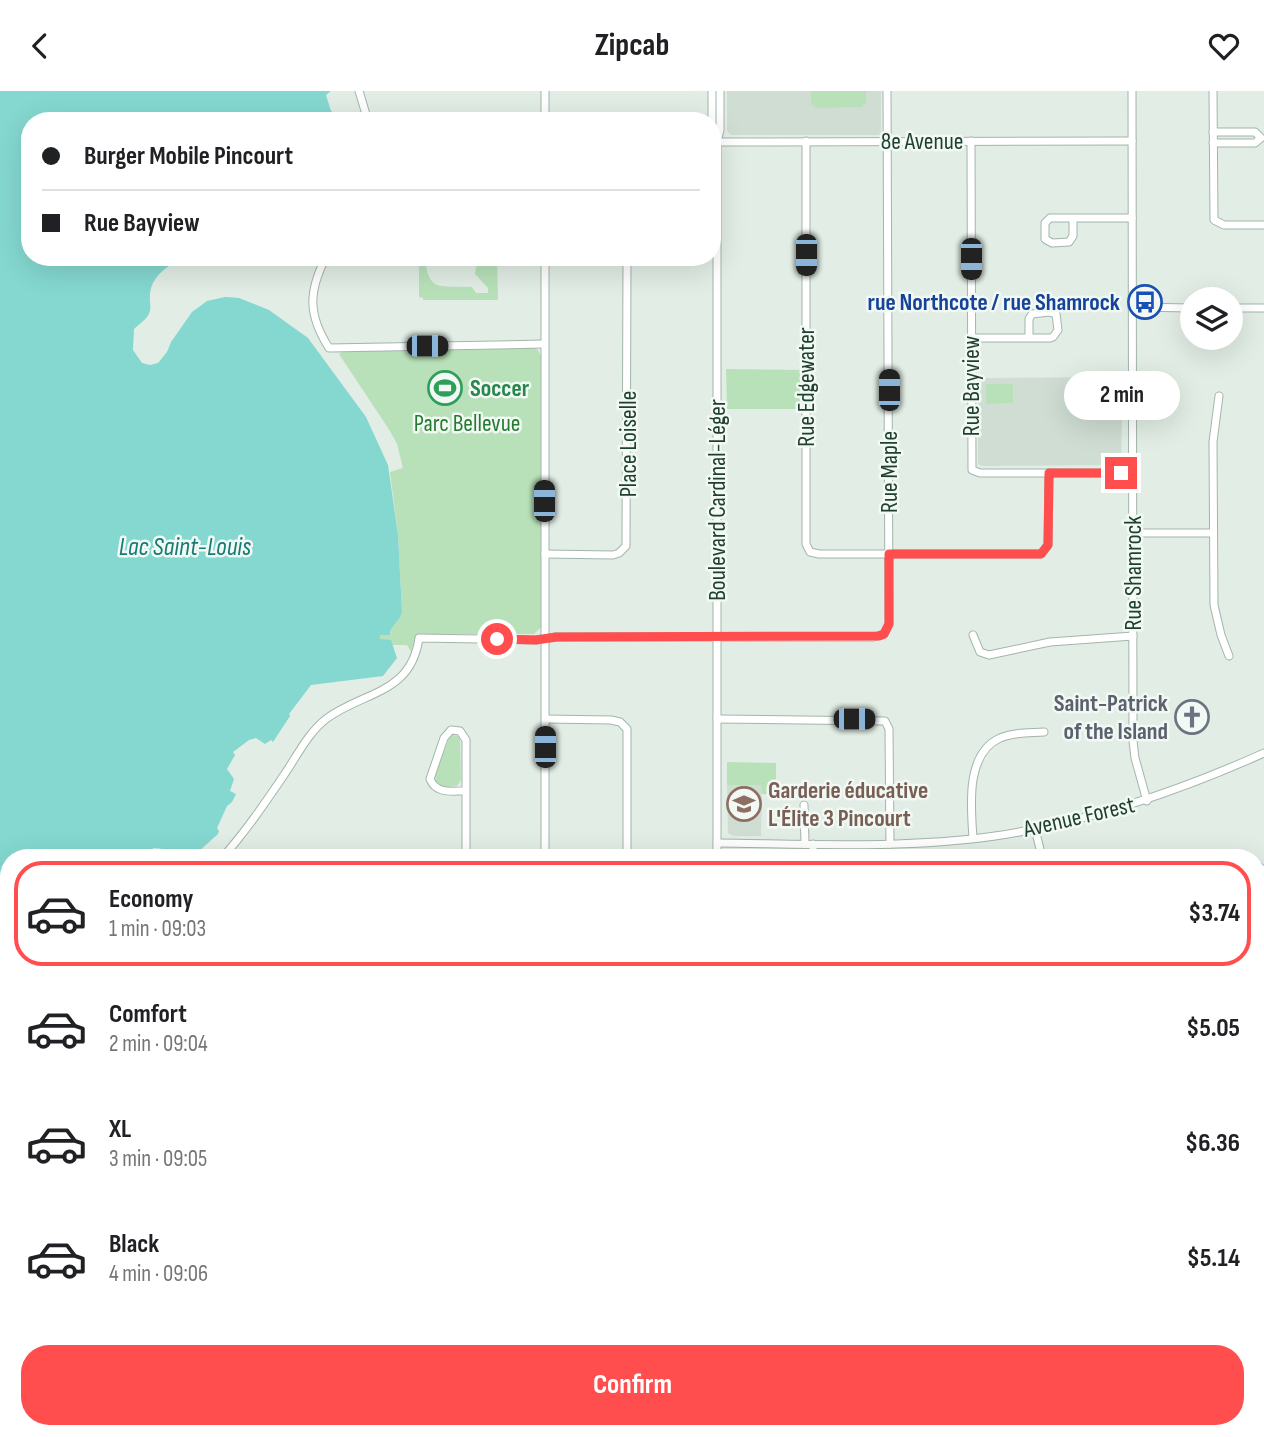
<!DOCTYPE html>
<meta charset="utf-8">
<style>
body{margin:0;font-family:"Sofia Sans Condensed",sans-serif;background:#f2f2f2;color:#202124;height:100vh;display:flex;flex-direction:column;font-size:26px;white-space:nowrap}
*{box-sizing:border-box;margin:0}
p{font-size:23px;color:#757577}
.icon{flex:none;width:38px;height:38px;fill:none;stroke:currentColor;stroke-width:2;stroke-linecap:round;stroke-linejoin:round}
.map{position:relative;flex:1;overflow:hidden}
.panel{position:absolute;left:0px;top:758px;width:1265px;height:590px;display:flex;flex-direction:column;background:#fff;border-radius:28px 28px 0 0;box-shadow:0 7px 28px #0002}
.panel>*{flex:none}
.banner{position:absolute;left:21px;top:21px;width:700px;height:154px;border-radius:28px;box-shadow:0 7px 28px #0002;display:grid;align-content:center;height:154px;padding:0 21px;background:#fff}
.fabs{position:absolute;left:1180px;top:196px;display:grid;gap:14px}
.fabs a{display:grid;place-items:center;width:63px;height:63px;border-radius:50%;background:#fff;box-shadow:0 7px 28px #0002;font-size:35px}
.end{position:absolute;width:32px;height:32px;margin:-16px;border:9px solid #ff4e4d;background:#fff;box-shadow:0 0 0 4px #fff}
.from{border-radius:50%}
.bubble{position:absolute;height:49px;border-radius:24px;background:#fff;box-shadow:0 7px 28px #0002;font-size:23px;font-weight:700;line-height:49px;text-align:center}
.car{position:absolute;width:21px;height:42px;margin:-21px -10px;border-radius:9px;box-shadow:0 0 5px 2px #0007;background:linear-gradient(#222 24%,#8ab4d8 0 40%,#222 0 76%,#8ab4d8 0 86%,#222 0)}
.banner b{display:flex;align-items:center;gap:24px;height:66px;font-size:26px}
.banner b+b{border-top:2px solid #e0e0e0}
.banner i{width:18px;height:18px;background:#202124}
ul{padding:12px 0 0;list-style:none}
li{display:flex;align-items:center;gap:21px;height:105px;margin:0 14px 10px;padding:0 7px;border:4px solid transparent;border-radius:28px}
li div{flex:1}
li b{display:block;font-size:26px}
li em{font-style:normal;font-weight:700}
li.active{border-color:#ff4e4d}
li>.icon{width:63px;height:63px;stroke-width:1.5}
.button{display:flex;gap:14px;margin-top:auto;padding:14px 21px}
.button a{flex:1;height:80px;border-radius:28px;background:#ff4e4d;color:#fff;font-size:28px;font-weight:700;line-height:80px;text-align:center}
header{display:flex;justify-content:space-between;align-items:center;height:91px;padding:0 21px;background:#fff;font-size:32px;font-weight:700}
.map>svg:first-child{display:block}
.built{fill:#cfddd3}
.green{fill:#b8e1b9}
.water{fill:#84d8d0}
.lines{fill:none;stroke-linecap:round;stroke-linejoin:round}
.stream{stroke:#84d8d0;stroke-width:2}
.minor-casing{stroke:#a3b6ab;stroke-width:9}
.minor{stroke:#fff;stroke-width:7}
.route{stroke:#ff4e4d;stroke-width:9}
.labels{text-anchor:middle;dominant-baseline:central;stroke-width:5;stroke-linejoin:round;paint-order:stroke}
.street-label{font-size:24px;fill:#20402f;stroke:#f2f9f4}
.transit-label{font-size:24px;font-weight:bold;fill:#164399;stroke:#f2f9f4;text-anchor:end}
.leisure-label{font-size:24px;font-weight:bold;fill:#27864d;stroke:#f2f9f4;text-anchor:start}
.park-label{font-size:24px;fill:#267b32;stroke:#f2f9f4}
.worship-label{font-size:24px;font-weight:bold;fill:#5b616d;stroke:#f2f9f4;text-anchor:end}
.education-label{font-size:24px;font-weight:bold;fill:#785e54;stroke:#f2f9f4;text-anchor:start}
.water-label{font-size:26px;font-style:italic;fill:#147c74;stroke:#f2f9f4}
</style>
<header><svg class="icon" aria-label="back" viewBox="0 0 24 24"><path d="M15 5l-7 7 7 7"/></svg>Zipcab<svg class="icon" aria-label="heart" viewBox="0 0 24 24"><path d="M12 20l-8-8c-3-5 5-10 8-4 3-6 11-1 8 4z"/></svg></header>
<div class="map">
<svg width="1264" height="1346" viewBox="0 0 1264 1346">
<rect width="100%" height="100%" fill="#e1ede5"/>
<g class="built">
<polygon points="727,0 881,0 881,42 878,44 731,44 727,40"/>
<polygon points="1123,286 1121,374 982,375 978,373 978,287"/>
<polygon points="727,694 762,694 761,745 734,745 728,742"/>
</g>
<g class="green">
<polygon points="811,0 866,0 866,13 863,13 862,16 815,17 815,14 811,14"/>
<path d="M 419,166 L 425,166 C 428,203 441,194 472,196 L 476,202 L 488,202 L 488,197 L 475,183 L 476,176 L 492,170 L 492,166 L 497,166 L 498,209 L 423,209 L 423,207 L 419,206 Z"/>
<path d="M 534,257 L 538,259 L 541,265 L 541,536 L 534,543 L 416,543 L 411,561 L 407,554 L 391,554 L 380,548 L 380,544 L 391,542 C 390,533 400,530 402,521 L 398,444 L 390,381 L 403,377 L 397,353 L 390,340 L 339,263 L 345,259 Z"/>
<polygon points="726,278 801,279 801,318 727,318"/>
<polygon points="986,293 1013,293 1013,312 986,313"/>
<polygon points="452,644 458,645 460,649 461,689 457,695 443,696 436,691 435,684 449,648"/>
<polygon points="727,671 776,672 776,703 762,703 761,694 727,694"/>
<polygon points="1260,1201 1264,1203 1264,1327 1256,1322 1256,1221"/>
<polygon points="64,1339 194,1339 195,1343 214,1339 250,1339 250,1346 49,1346 48,1342"/>
<polygon points="918,1339 1229,1339 1224,1346 889,1346"/>
</g>
<path class="water" d="M 0,0 L 331,0 L 326,4 L 331,20 L 350,30 L 30,30 L 30,166 L 183,166 C 168,175 151,185 150,204 C 149,212 153,218 147,226 C 144,230 138,234 134,238 L 133,259 L 142,272 L 150,274 L 158,272 L 167,261 L 171,251 L 192,221 L 207,210 L 225,206 L 239,207 L 269,219 L 308,247 L 366,326 L 388,374 L 398,444 L 402,521 C 400,531 390,534 390,544 L 380,544 L 380,548 L 391,549 L 397,567 L 383,585 L 311,594 L 289,623 L 290,625 L 273,651 L 271,649 L 265,653 L 256,647 L 249,649 L 233,661 L 235,664 L 227,678 L 234,688 L 230,700 L 236,703 L 232,711 L 227,715 L 217,737 L 219,740 L 218,743 L 198,761 L 153,757 L 152,763 L 148,763 L 147,759 L 136,762 L 134,766 L 9,766 L 9,821 L 0,830 Z"/>
<g class="lines">
<g class="stream">
<polyline points="1256,1294 1264,1295"/>
<polyline points="1111,1339 1117,1341 1133,1339"/>
<polyline points="966,1346 996,1339"/>
</g>
<g class="minor-casing">
<g id="minor">
<polyline points="359,0 368,30"/>
<polyline points="545,0 545,30"/>
<polyline points="1132,0 1133,650 1135,667 1147,710"/>
<polyline points="1213,0 1214,129 1224,134 1264,134"/>
<polyline points="712,37 712,0"/>
<polyline points="1213,41 1255,41 1261,47 1255,52 1213,52"/>
<polyline points="806,50 806,453 810,461 819,463 1041,463 1048,454 1049,382"/>
<polyline points="971,50 972,379 980,382 1133,382"/>
<polyline points="713,51 1132,50"/>
<polyline points="1073,127 1073,145 1069,151 1052,152 1045,148 1045,132 1050,127 1132,127"/>
<path d="M 326,166 C 308,201 308,224 329,257 L 544,253"/>
<polyline points="545,166 545,766"/>
<polyline points="1132,216 1192,217"/>
<polyline points="1230,217 1264,217"/>
<polyline points="971,247 1050,247 1053,246 1058,239 1056,223 1049,221 1032,223 1029,228 1029,246"/>
<polyline points="1219,305 1213,351 1214,514 1221,544 1229,565"/>
<polyline points="1133,442 1213,442"/>
<polyline points="545,463 613,464 619,462 626,455 627,166"/>
<polyline points="973,544 980,561 989,564 1050,551 1133,545"/>
<polyline points="546,628 611,629 620,631 627,638 627,766"/>
<polyline points="717,628 885,630 889,638 890,753"/>
<path d="M 465,700 C 451,700 436,703 430,688 L 444,647 L 451,639 L 460,640 L 466,649 L 466,766"/>
<polyline points="804,714 805,753"/>
<polyline points="1035,738 1042,766"/>
<path d="M 973,747 C 971,716 965,663 1000,647 C 1014,641 1030,642 1044,641"/>
<path d="M 717,752 C 809,753 903,758 995,745 C 1089,731 1177,701 1264,662"/>
<path d="M 223,766 C 246,740 265,712 284,684 C 297,665 308,642 326,628 C 363,600 411,604 419,547 L 536,549 L 556,546 L 873,546 L 884,543 L 889,533 L 887,0"/>
<polyline points="717,766 717,51 720,39 720,0"/>
<polyline points="813,766 813,753"/>
<polyline points="1256,774 1264,779"/>
<polyline points="1256,849 1264,842"/>
<polyline points="1256,1044 1264,1045"/>
<polyline points="0,1094 9,1086"/>
<polyline points="4,1204 9,1204"/>
<polyline points="0,1243 9,1241"/>
<polyline points="2,1307 1,1318 6,1346"/>
<polyline points="397,1339 399,1346"/>
<polyline points="482,1339 483,1346"/>
<polyline points="254,1346 255,1339"/>
<polyline points="624,1346 625,1339"/>
<polyline points="718,1346 718,1339"/>
</g>
</g>
<use href="#minor" class="minor"/>
</g>
<g class="lines">
<polyline class="route" points="497,548 536,549 556,546 879,545 884,543 889,533 889,463 1041,463 1048,454 1049,382 1121,382"/>
</g>
<defs>
<g id="bus-ring" transform="scale(1.75)"><circle r="9.5" fill="#f2f9f4" stroke="#1a4fb4" stroke-width="1.5"/><path d="M-5-6H5V4H4V6H2V4H-2V6H-4V4H-5ZM-3.5-4V0h7V-4ZM-3.5 1.2v1.5H-2V1.2ZM2 1.2v1.5H3.5V1.2Z" fill="#1a4fb4"/></g>
<g id="stadium-ring" transform="scale(1.75)"><circle r="9.5" fill="#f2f9f4" stroke="#2e9e5b" stroke-width="1.5"/><path d="M0-5a6.5 5 0 1 0 0 10a6.5 5 0 1 0 0-10ZM-3.5-1.8h7v3.6h-7Z" fill="#2e9e5b"/></g>
<g id="church-ring" transform="scale(1.75)"><circle r="9.5" fill="#f2f9f4" stroke="#6b7280" stroke-width="1.5"/><path d="M-1.2-6h2.4v3.5h3.3v2.4h-3.3V6h-2.4V-.1h-3.3v-2.4h3.3Z" fill="#6b7280"/></g>
<g id="school-ring" transform="scale(1.75)"><circle r="9.5" fill="#f2f9f4" stroke="#8d6e63" stroke-width="1.5"/><path d="M0-5L7-2L0 1L-7-2ZM-4 1L0 2.5L4 1V4Q0 6-4 4Z" fill="#8d6e63"/></g>
</defs>
<g fill-rule="evenodd">
<use href="#bus-ring" x="1145" y="211"/>
<use href="#stadium-ring" x="445" y="297"/>
<use href="#church-ring" x="1192" y="626"/>
<use href="#school-ring" x="744" y="713"/>
</g>
<g class="labels">
<g class="street-label">
<text x="922" y="50">8e Avenue</text>
<text transform="translate(971 295) rotate(-90)">Rue Bayview</text>
<text transform="translate(806 296) rotate(-90)">Rue Edgewater</text>
<text transform="translate(628 353) rotate(-90)">Place Loiselle</text>
<text transform="translate(889 381) rotate(-90)">Rue Maple</text>
<text transform="translate(717 409) rotate(-90)">Boulevard Cardinal-Léger</text>
<text transform="translate(1133 482) rotate(-90)">Rue Shamrock</text>
<text transform="translate(1079 726) rotate(-13)">Avenue Forest</text>
</g>
<g class="transit-label">
<text x="1120" y="211">rue Northcote / rue Shamrock</text>
</g>
<g class="leisure-label">
<text x="470" y="297">Soccer</text>
</g>
<g class="park-label">
<text x="467" y="332">Parc Bellevue</text>
</g>
<g class="worship-label">
<text x="1168" y="612">Saint-Patrick<tspan x="1168" dy="28">of the Island</tspan></text>
</g>
<g class="education-label">
<text x="768" y="699">Garderie éducative<tspan x="768" dy="28">L'Élite 3 Pincourt</tspan></text>
</g>
<g class="water-label">
<text x="185" y="456">Lac Saint-Louis</text>
</g>
</g>
</svg>
<div class="fabs">
<a><svg class="icon" aria-label="layers" viewBox="0 0 24 24"><path d="M12 4l9 5-9 5-9-5zM3 14l9 5 9-5"/></svg></a>
</div>
<i class="end from" style="left:497px;top:548px"></i>
<i class="end" style="left:1121px;top:382px"></i>
<div class="bubble" style="left:1064px;top:280px;width:116px">2 min</div>
<i class="car" style="left:806px;top:164px;rotate:180deg"></i>
<i class="car" style="left:971px;top:168px;rotate:180deg"></i>
<i class="car" style="left:427px;top:255px;rotate:90deg"></i>
<i class="car" style="left:889px;top:299px;rotate:0deg"></i>
<i class="car" style="left:544px;top:410px;rotate:0deg"></i>
<i class="car" style="left:854px;top:628px;rotate:90deg"></i>
<i class="car" style="left:545px;top:656px;rotate:0deg"></i>
<div class="banner">
<b><i class="from"></i>Burger Mobile Pincourt</b>
<b><i></i>Rue Bayview</b>
</div>
<section class="panel">
<ul>
<li class="active"><svg class="icon" aria-label="car" viewBox="0 0 24 24"><path d="M5 17H2v-5l4-1 3-4h7l3 4 3 1v5h-3M9 17h6M6 11h13"/><circle cx="7" cy="17" r="2"/><circle cx="17" cy="17" r="2"/></svg><div><b>Economy</b><p>1 min · 09:03</p></div><em>$3.74</em></li>
<li><svg class="icon" aria-label="car" viewBox="0 0 24 24"><path d="M5 17H2v-5l4-1 3-4h7l3 4 3 1v5h-3M9 17h6M6 11h13"/><circle cx="7" cy="17" r="2"/><circle cx="17" cy="17" r="2"/></svg><div><b>Comfort</b><p>2 min · 09:04</p></div><em>$5.05</em></li>
<li><svg class="icon" aria-label="car" viewBox="0 0 24 24"><path d="M5 17H2v-5l4-1 3-4h7l3 4 3 1v5h-3M9 17h6M6 11h13"/><circle cx="7" cy="17" r="2"/><circle cx="17" cy="17" r="2"/></svg><div><b>XL</b><p>3 min · 09:05</p></div><em>$6.36</em></li>
<li><svg class="icon" aria-label="car" viewBox="0 0 24 24"><path d="M5 17H2v-5l4-1 3-4h7l3 4 3 1v5h-3M9 17h6M6 11h13"/><circle cx="7" cy="17" r="2"/><circle cx="17" cy="17" r="2"/></svg><div><b>Black</b><p>4 min · 09:06</p></div><em>$5.14</em></li>
</ul>
<div class="button"><a>Confirm</a></div>
</section>
</div>
